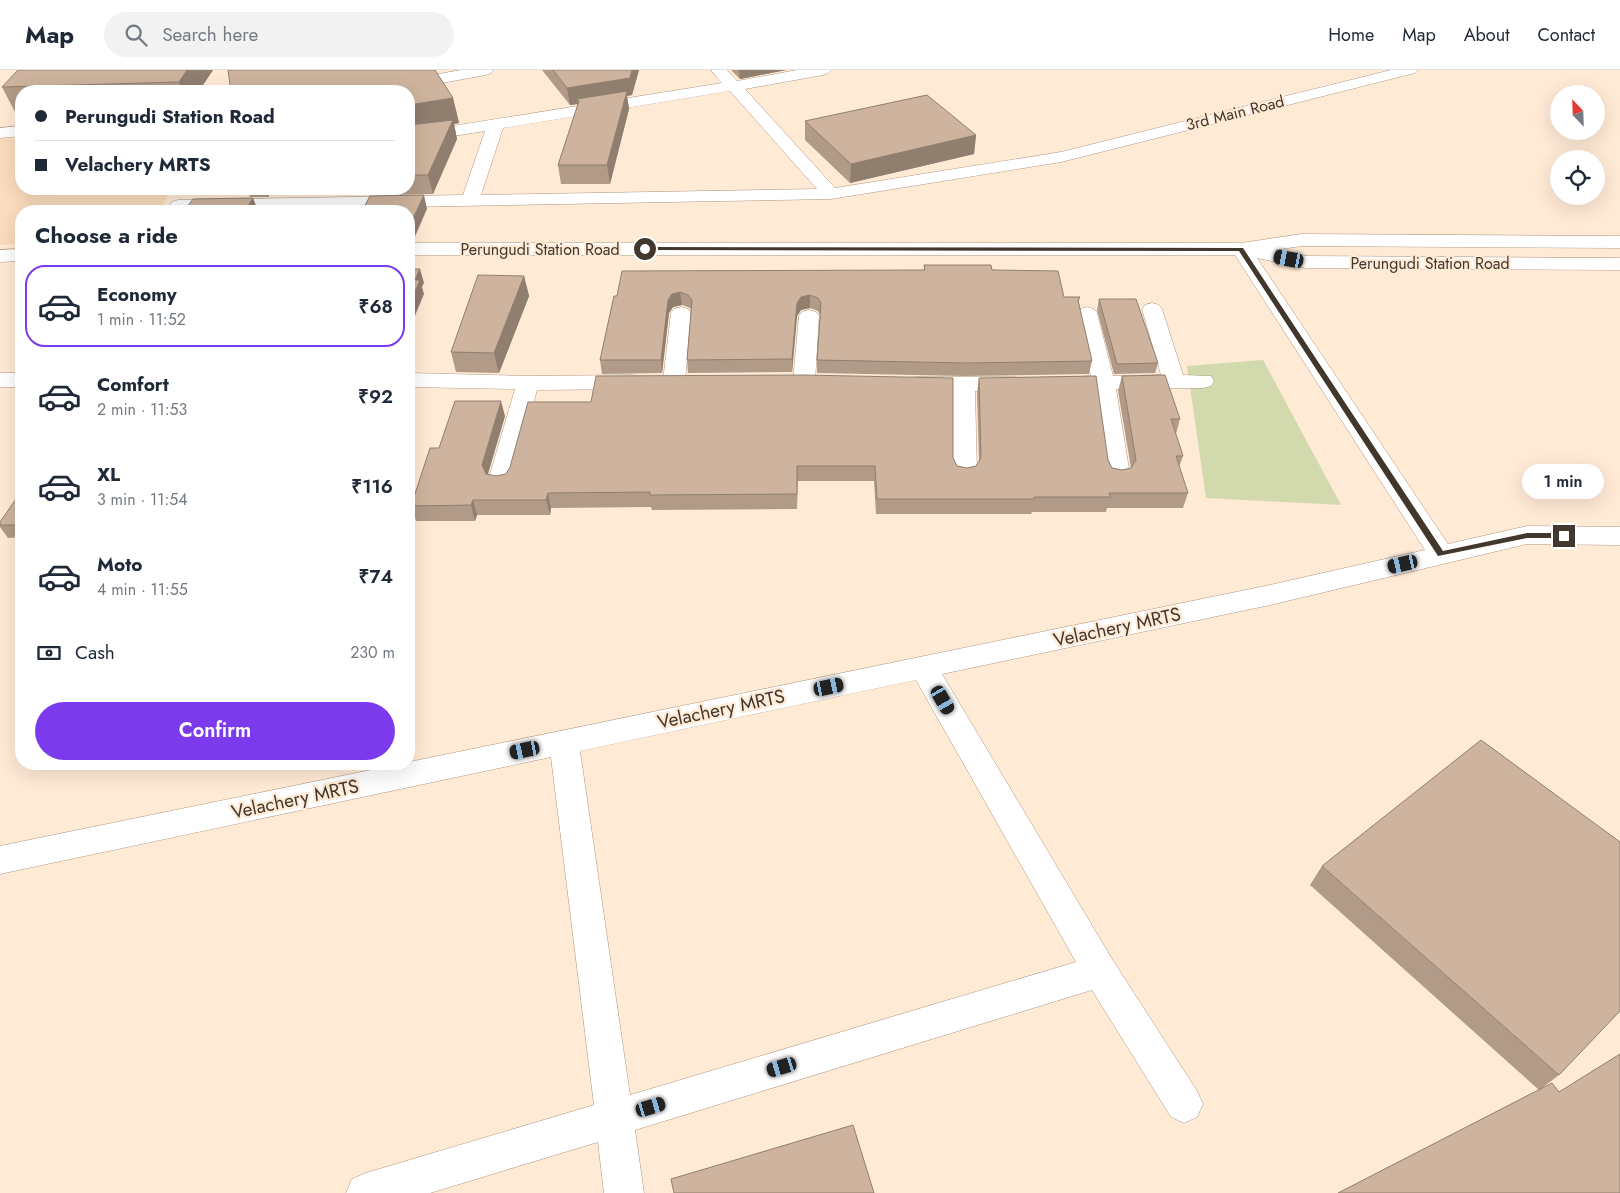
<!DOCTYPE html>
<meta charset="utf-8">
<style>
body{margin:0;font-family:Jost,sans-serif;background:#f2f2f3;color:#1f2937;height:100vh;display:flex;flex-direction:column;font-size:19px;white-space:nowrap}
*{box-sizing:border-box;margin:0}
p{font-size:16px;color:#747a83}
.icon{flex:none;width:28px;height:28px;fill:none;stroke:currentColor;stroke-width:2;stroke-linecap:round;stroke-linejoin:round}
.map{position:relative;flex:1;overflow:hidden}
.panel{position:absolute;left:15px;top:135px;width:400px;height:565px;display:flex;flex-direction:column;background:#fff;border-radius:20px;box-shadow:0 5px 20px #0002}
.panel>*{flex:none}
.banner{position:absolute;left:15px;top:15px;width:400px;height:110px;border-radius:20px;box-shadow:0 5px 20px #0002;display:grid;align-content:center;height:110px;padding:0 20px;background:#fff}
.needle{width:32px;rotate:337deg}
.fabs{position:absolute;left:1550px;top:15px;display:grid;gap:10px}
.fabs a{display:grid;place-items:center;width:55px;height:55px;border-radius:50%;background:#fff;box-shadow:0 5px 20px #0002;font-size:25px}
.end{position:absolute;width:22px;height:22px;margin:-11px;border:6px solid #41372d;background:#fff;box-shadow:0 0 0 2px #fff}
.from{border-radius:50%}
.bubble{position:absolute;height:35px;border-radius:18px;background:#fff;box-shadow:0 5px 20px #0002;font-size:16px;font-weight:600;line-height:35px;text-align:center}
.car{position:absolute;width:15px;height:30px;margin:-15px -8px;border-radius:6px;box-shadow:0 0 4px 1px #0007;background:linear-gradient(#222 24%,#8ab4d8 0 40%,#222 0 76%,#8ab4d8 0 86%,#222 0)}
.banner b{display:flex;align-items:center;gap:18px;height:48px;font-size:19px}
.banner b+b{border-top:1px solid #e0e1e3}
.banner i{width:12px;height:12px;background:#1f2937}
ul{padding:0;list-style:none}
li{display:flex;align-items:center;gap:15px;height:82px;margin:0 10px 8px;padding:0 10px;border:2px solid transparent;border-radius:20px}
li div{flex:1}
li b{display:block;font-size:19px}
li em{font-style:normal;font-weight:600}
li.on{border-color:#7c3aed}
li>.icon{width:45px;height:45px;stroke-width:1.5}
h2{padding:0 20px;font-size:22px;line-height:60px}
.pay{display:flex;align-items:center;gap:12px;height:55px;padding:0 20px;font-size:19px}
.pay p{margin-inline-start:auto}
.button{display:flex;gap:10px;margin-top:auto;padding:10px 20px}
.button a{flex:1;height:58px;border-radius:30px;background:#7c3aed;color:#fff;font-size:20px;font-weight:600;line-height:58px;text-align:center}
header{display:flex;align-items:center;gap:30px;box-sizing:border-box;height:70px;padding:0 25px;background:#fff;border-bottom:1px solid #e0e1e3}
header strong{font-size:24px}
nav{display:flex;gap:28px;margin-inline-start:auto;font-size:18px}
.search{width:350px;height:45px;background:#f2f2f3;display:flex;align-items:center;gap:12px;box-sizing:border-box;padding:0 18px;border-radius:28px;color:#747a83;font-size:19px}
.map>svg:first-child{display:block}
.built{fill:#fbdcbd}
.green{fill:#d2d9ac}
.lines{fill:none;stroke-linecap:round;stroke-linejoin:round}
.minor-casing{stroke:#ae977f;stroke-width:1}
.minor{fill:#fff;fill-rule:evenodd}
.wall{fill:#b19b88}
.shaded-wall{fill:#907e6f}
.building{fill:#ceb49e;stroke:#907e6f}
.route{fill:#41372d}
.labels{text-anchor:middle;dominant-baseline:central;stroke-width:4.5;stroke-linejoin:round;paint-order:stroke}
.far-street-label{font-size:16px;fill:#41372d;stroke:#ffead6}
.street-label{font-size:19px;fill:#41372d;stroke:#ffead6}
</style>
<header>
<strong>Map</strong>
<div class="search"><svg class="icon" aria-label="search" viewBox="0 0 24 24"><circle cx="10" cy="10" r="6"/><path d="M15 15l6 6"/></svg>Search here</div>
<nav><a>Home</a><a>Map</a><a>About</a><a>Contact</a></nav>
</header>
<div class="map">
<svg width="1620" height="1123" viewBox="0 0 1620 1123">
<rect width="100%" height="100%" fill="#ffead6"/>
<polygon class="built" points="21,68 21,119 171,119 160,141 21,141 21,174 0,175 0,69"/>
<polygon class="green" points="1263,290 1341,435 1206,428 1187,296"/>
<g class="lines">
<g class="minor-casing">
<g id="minor">
<polygon points="461,0 494,0 491,3 486,5 397,21 365,21 367,18 373,16"/>
<path d="M 711,0 L 727,0 L 737,11 L 797,0 L 831,0 L 828,3 L 823,5 L 745,19 L 835,118 L 1061,82 L 1391,0 L 1418,0 L 1415,3 L 1061,92 L 831,129 L 192,141 L 172,140 L 169,136 L 172,132 L 178,130 L 463,125 L 485,61 L 409,73 L 409,63 L 722,13 ZM 730,21 L 817,119 L 481,125 L 503,58 Z"/>
<polygon points="21,56 21,66 0,68 0,58"/>
<path d="M 1302,164 L 1620,166 L 1620,178 L 1302,176 L 1274,180 L 1306,186 L 1620,188 L 1620,200 L 1306,198 L 1257,188 L 1448,474 L 1527,456 L 1620,457 L 1620,475 L 1527,474 L 1270,535 L 942,604 L 1112,889 L 1197,1021 L 1203,1034 L 1197,1047 L 1184,1053 L 1171,1047 L 1092,920 L 635,1060 L 644,1123 L 604,1123 L 598,1072 L 430,1123 L 346,1123 L 352,1109 L 366,1103 L 594,1035 L 551,687 L 0,804 L 0,776 L 400,694 L 409,694 L 409,692 L 1270,515 L 1425,480 L 1235,185 L 409,185 L 409,173 L 1241,173 ZM 916,610 L 1076,892 L 630,1025 L 580,681 Z"/>
<polygon points="21,179 21,191 0,192 0,180"/>
<polygon points="1152,233 1159,235 1162,239 1183,305 1211,306 1214,311 1211,316 1203,318 1116,319 1130,405 1127,411 1118,413 1109,411 1106,405 1094,319 1060,320 1052,318 1049,313 1052,308 1091,306 1077,243 1080,239 1087,237 1094,239 1097,243 1113,306 1161,305 1142,239 1145,235"/>
<polygon points="681,237 688,239 691,243 685,311 682,316 674,318 666,316 663,311 671,243 674,239"/>
<polygon points="809,240 816,242 819,246 815,311 812,316 804,318 796,316 793,311 799,246 802,242"/>
<rect x="0" y="303" width="21" height="14"/>
<polygon points="409,303 528,306 632,305 640,307 643,312 640,317 632,319 537,320 512,411 509,417 500,419 491,417 488,411 515,319 409,317"/>
<polygon points="915,307 1015,307 1023,309 1026,314 1023,319 1015,321 975,321 977,403 974,409 965,411 956,409 953,403 953,321 915,321 907,319 904,314 907,309"/>
</g>
</g>
<use href="#minor" class="minor"/>
</g>
<g class="wall">
<polygon points="213,0 199,21 21,21 21,42 15,42 2,17"/>
<polygon points="542,0 639,0 632,25 627,26 629,39 610,114 561,114 558,95 578,34 570,35"/>
<polygon points="731,0 786,0 740,9"/>
<polygon points="409,21 453,28 459,53 454,54 457,69 433,124 382,125 380,119 409,119"/>
<polygon points="805,51 976,65 974,84 850,113 805,70"/>
<polygon points="247,119 273,119 268,127 250,127"/>
<polygon points="924,195 992,200 1064,227 1080,227 1078,233 1092,291 1089,304 964,306 817,303 817,290 820,245 818,241 810,238 801,240 797,246 792,302 688,303 687,290 691,240 690,238 682,235 673,237 669,243 662,303 602,304 600,290 614,226 924,200"/>
<polygon points="524,206 529,226 499,303 456,302 451,282"/>
<polygon points="1099,229 1158,293 1155,303 1114,304 1097,240"/>
<polygon points="1122,306 1180,349 1176,364 1183,386 1179,397 1188,423 1183,438 1107,438 1106,442 1032,442 1031,444 876,444 874,411 798,411 797,439 652,440 651,437 551,438 550,445 477,445 475,451 416,451 411,436 439,378 505,346 488,404 496,406 953,388 957,396 967,398 976,396 979,392 977,323 979,308 1108,390 1112,398 1122,400 1131,398 1118,321"/>
<polygon points="21,422 21,467 8,468 0,457 0,452"/>
<polygon points="1322,796 1559,1005 1542,1018 1559,1022 1620,1123 1539,1020 1310,815"/>
</g>
<g class="shaded-wall">
<polygon points="187,0 213,0 199,21 182,21 179,12"/>
<polygon points="632,0 639,0 632,25 627,26 629,39 610,114 607,95 579,31 577,29 578,34 570,35 567,18"/>
<polygon points="739,0 786,0 740,9"/>
<polygon points="453,28 459,53 454,54 457,69 433,124 428,105 409,57 409,30"/>
<polygon points="976,65 974,84 850,113 851,94"/>
<polygon points="265,119 273,119 268,127"/>
<polygon points="424,125 427,139 413,171 409,172 409,157"/>
<polygon points="253,128 258,141 245,141"/>
<polygon points="420,199 424,213 422,217 424,224 409,260 409,236 415,210"/>
<polygon points="524,206 529,226 499,303 494,283"/>
<polygon points="680,222 682,235 673,237 669,243 662,303 661,290 668,230 672,224"/>
<polygon points="810,225 810,238 801,240 797,246 792,302 792,289 797,233 801,227"/>
<polygon points="501,331 505,346 486,410 482,395"/>
<polygon points="548,423 551,438 550,445 546,430"/>
<polygon points="473,430 477,445 475,451 471,435"/>
</g>
<g class="building">
<polygon points="18,0 187,0 179,12 2,17"/>
<polygon points="228,0 435,0 453,28 409,35 411,30 409,30 409,21 231,21"/>
<polygon points="553,0 632,0 630,8 567,18"/>
<polygon points="627,21 607,95 558,95 579,31 577,29"/>
<polygon points="927,25 976,65 851,94 805,51"/>
<polygon points="453,50 428,105 409,105 409,55"/>
<polygon points="424,125 409,157 409,141 362,141 370,126"/>
<polygon points="253,128 245,141 184,141 193,129"/>
<polygon points="924,195 991,195 992,200 1058,201 1064,227 1080,227 1078,230 1092,291 966,293 817,290 821,233 818,228 810,225 801,227 797,233 792,289 687,290 692,230 688,225 680,222 672,224 668,230 661,290 600,290 614,226 617,226 622,201 925,200"/>
<polygon points="409,199 420,199 415,210 420,210 409,236"/>
<polygon points="478,205 524,206 494,283 451,282"/>
<polygon points="1099,229 1136,229 1158,293 1117,294"/>
<polygon points="804,305 953,308 953,388 957,396 967,398 976,396 981,388 979,308 1096,306 1108,390 1112,398 1122,400 1131,398 1136,390 1122,306 1165,305 1180,349 1171,349 1183,386 1176,386 1188,423 1109,423 1110,427 1034,427 1034,429 877,429 875,396 797,396 797,424 650,425 650,422 548,423 546,430 473,430 471,435 411,436 430,378 439,378 455,331 501,331 482,395 486,404 496,406 506,404 510,397 528,332 591,332 596,306"/>
<polygon points="21,422 21,455 0,455 0,452"/>
<polygon points="1481,670 1620,772 1620,941 1559,1005 1322,796"/>
<polygon points="1620,984 1620,1123 1338,1123 1552,1013 1559,1022"/>
<polygon points="853,1055 874,1123 674,1123 671,1109"/>
</g>
<polygon class="route" points="645,177 1243,178 1443,481 1527,463 1564,463 1568,466 1564,468 1527,468 1438,486 1239,181 643,180"/>
<g class="labels">
<g class="far-street-label">
<text transform="translate(1235 43) rotate(-14)">3rd Main Road</text>
<text x="540" y="179">Perungudi Station Road</text>
<text x="1430" y="193">Perungudi Station Road</text>
</g>
<g class="street-label">
<text transform="translate(1117 557) rotate(-12)">Velachery MRTS</text>
<text transform="translate(721 639) rotate(-12)">Velachery MRTS</text>
<text transform="translate(295 729) rotate(-12)">Velachery MRTS</text>
</g>
</g>
</svg>
<div class="fabs">
<a><svg class="needle" viewBox="-14 -14 28 28"><path d="M0-13l5 13h-10z" fill="#e53935"/><path d="M0 13l5-13h-10z" fill="#747a83"/></svg></a>
<a><svg class="icon" aria-label="locate" viewBox="0 0 24 24"><circle cx="12" cy="12" r="6"/><path d="M12 2v4M12 18v4M2 12h4M18 12h4"/></svg></a>
</div>
<i class="end from" style="left:645px;top:179px"></i>
<i class="end" style="left:1564px;top:466px"></i>
<div class="bubble" style="left:1522px;top:394px;width:82px">1 min</div>
<i class="car" style="left:1289px;top:189px;rotate:281deg"></i>
<i class="car" style="left:1403px;top:494px;rotate:257deg"></i>
<i class="car" style="left:829px;top:617px;rotate:78deg"></i>
<i class="car" style="left:943px;top:630px;rotate:150deg"></i>
<i class="car" style="left:525px;top:680px;rotate:258deg"></i>
<i class="car" style="left:782px;top:997px;rotate:253deg"></i>
<i class="car" style="left:651px;top:1037px;rotate:73deg"></i>
<div class="banner">
<b><i class="from"></i>Perungudi Station Road</b>
<b><i></i>Velachery MRTS</b>
</div>
<section class="panel">
<h2>Choose a ride</h2>
<ul>
<li class="on"><svg class="icon" aria-label="car" viewBox="0 0 24 24"><path d="M5 17H2v-5l4-1 3-4h7l3 4 3 1v5h-3M9 17h6M6 11h13"/><circle cx="7" cy="17" r="2"/><circle cx="17" cy="17" r="2"/></svg><div><b>Economy</b><p>1 min · 11:52</p></div><em>₹68</em></li>
<li><svg class="icon" aria-label="car" viewBox="0 0 24 24"><path d="M5 17H2v-5l4-1 3-4h7l3 4 3 1v5h-3M9 17h6M6 11h13"/><circle cx="7" cy="17" r="2"/><circle cx="17" cy="17" r="2"/></svg><div><b>Comfort</b><p>2 min · 11:53</p></div><em>₹92</em></li>
<li><svg class="icon" aria-label="car" viewBox="0 0 24 24"><path d="M5 17H2v-5l4-1 3-4h7l3 4 3 1v5h-3M9 17h6M6 11h13"/><circle cx="7" cy="17" r="2"/><circle cx="17" cy="17" r="2"/></svg><div><b>XL</b><p>3 min · 11:54</p></div><em>₹116</em></li>
<li><svg class="icon" aria-label="car" viewBox="0 0 24 24"><path d="M5 17H2v-5l4-1 3-4h7l3 4 3 1v5h-3M9 17h6M6 11h13"/><circle cx="7" cy="17" r="2"/><circle cx="17" cy="17" r="2"/></svg><div><b>Moto</b><p>4 min · 11:55</p></div><em>₹74</em></li>
</ul>
<div class="pay"><svg class="icon" aria-label="cash" viewBox="0 0 24 24"><path d="M3 7h18v10H3z"/><circle cx="12" cy="12" r="2"/></svg>Cash<p>230 m</p></div>
<div class="button"><a>Confirm</a></div>
</section>
</div>
